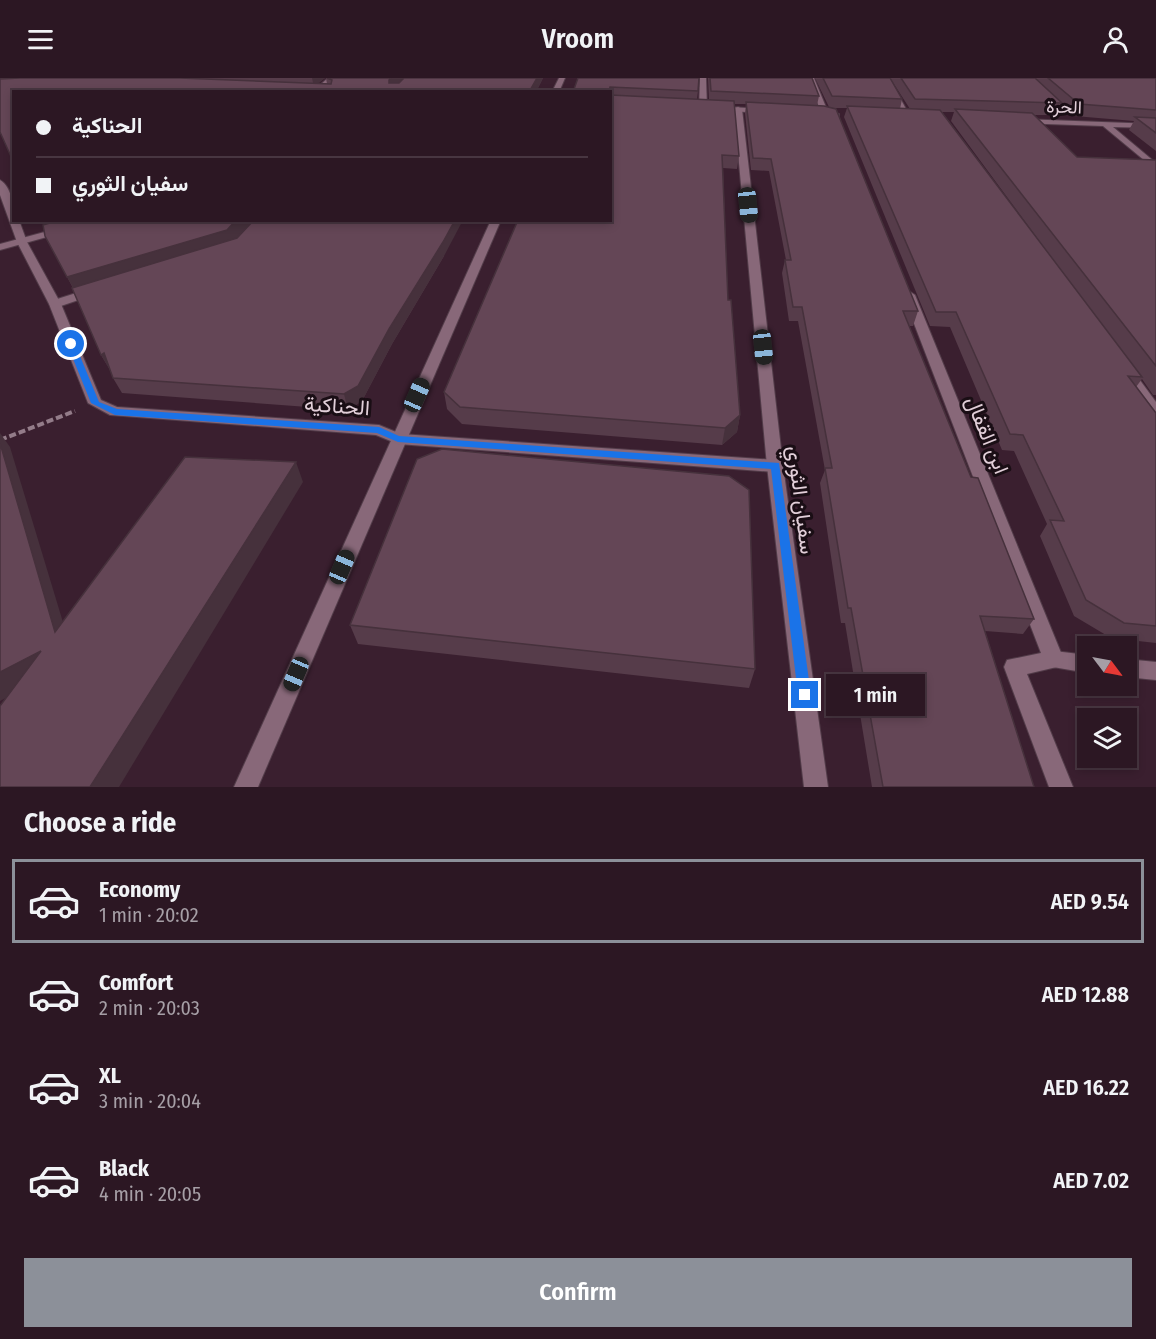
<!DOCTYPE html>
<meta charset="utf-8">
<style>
body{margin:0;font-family:"Fira Sans Condensed",Vazirmatn,sans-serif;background:#34202b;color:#f1f3f6;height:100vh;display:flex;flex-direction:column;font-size:22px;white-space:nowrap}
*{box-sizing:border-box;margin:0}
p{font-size:20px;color:#a69fa6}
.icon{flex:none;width:33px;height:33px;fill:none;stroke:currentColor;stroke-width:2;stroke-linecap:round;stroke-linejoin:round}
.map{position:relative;height:709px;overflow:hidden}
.sheet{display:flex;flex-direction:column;background:#2c1723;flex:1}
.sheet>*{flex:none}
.top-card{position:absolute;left:12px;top:12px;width:600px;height:132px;border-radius:0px;box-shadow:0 3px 9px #0003,0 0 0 2px #483641;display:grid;align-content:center;height:132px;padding:0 24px;background:#2c1723}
.needle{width:39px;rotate:122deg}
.tools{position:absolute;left:1077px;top:558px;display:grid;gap:12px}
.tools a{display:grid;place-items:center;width:60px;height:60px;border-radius:0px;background:#2c1723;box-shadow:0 3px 9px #0003,0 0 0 2px #483641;font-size:30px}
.end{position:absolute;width:27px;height:27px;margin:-14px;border:8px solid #1a73e8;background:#fff;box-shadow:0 0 0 3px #fff}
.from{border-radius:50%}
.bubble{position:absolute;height:42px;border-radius:0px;background:#2c1723;box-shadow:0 3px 9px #0003,0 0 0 2px #483641;font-size:20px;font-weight:600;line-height:42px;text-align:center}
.car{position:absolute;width:18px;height:36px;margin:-18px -9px;border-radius:8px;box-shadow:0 0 4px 2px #0007;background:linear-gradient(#222 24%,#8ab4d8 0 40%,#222 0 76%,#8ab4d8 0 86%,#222 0)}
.top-card b{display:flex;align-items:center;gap:21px;height:57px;font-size:22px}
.top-card b+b{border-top:2px solid #483641}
.top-card i{width:15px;height:15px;background:#f1f3f6}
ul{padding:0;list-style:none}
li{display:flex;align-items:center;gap:18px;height:84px;margin:0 12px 9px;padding:0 12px;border:3px solid transparent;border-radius:0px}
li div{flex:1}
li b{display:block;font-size:22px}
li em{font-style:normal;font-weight:600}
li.current{border-color:#8c9099}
li>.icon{width:54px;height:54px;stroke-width:1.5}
h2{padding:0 24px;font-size:27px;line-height:72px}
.button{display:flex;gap:12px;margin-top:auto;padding:12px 24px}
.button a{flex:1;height:69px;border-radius:0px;background:#8c9099;color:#fff;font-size:24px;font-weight:600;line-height:69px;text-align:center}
header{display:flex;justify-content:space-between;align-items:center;height:78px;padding:0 24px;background:#2c1723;font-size:27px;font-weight:600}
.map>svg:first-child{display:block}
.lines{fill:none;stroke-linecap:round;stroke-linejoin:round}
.service-casing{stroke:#523c49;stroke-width:2}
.minor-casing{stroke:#523c49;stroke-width:2}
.path{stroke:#937c89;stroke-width:4;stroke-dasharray:7 3;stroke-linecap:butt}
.service{fill:#886879;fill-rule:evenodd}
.minor{fill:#886879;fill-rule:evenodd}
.wall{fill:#563c4a;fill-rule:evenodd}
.shaded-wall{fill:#46313c}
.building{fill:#644656;stroke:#46313c;stroke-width:1.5}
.route{fill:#1a73e8}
.labels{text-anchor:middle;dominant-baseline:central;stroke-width:6;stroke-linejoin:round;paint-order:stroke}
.far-street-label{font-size:18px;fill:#e2cfd9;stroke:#1a0e15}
.street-label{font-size:21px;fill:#e2cfd9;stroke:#1a0e15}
</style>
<header><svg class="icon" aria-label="menu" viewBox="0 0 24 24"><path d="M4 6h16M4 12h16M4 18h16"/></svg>Vroom<svg class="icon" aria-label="person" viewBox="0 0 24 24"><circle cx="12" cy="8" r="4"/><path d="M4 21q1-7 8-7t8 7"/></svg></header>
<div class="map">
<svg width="1156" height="709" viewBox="0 0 1156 709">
<rect width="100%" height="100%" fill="#3a1f2f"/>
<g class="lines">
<g class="service-casing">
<g id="service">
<polygon points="328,0 335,0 320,14 312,14"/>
<polygon points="559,0 565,0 559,14 552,14"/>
<polygon points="738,29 742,31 783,388 828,709 804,709 767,388 734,31"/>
<polygon points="89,142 108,142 0,172 0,166"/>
<polygon points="491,142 501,142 258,709 234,709"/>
<polygon points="95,209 99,211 99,215 55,230 49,226 51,223"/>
<polygon points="1054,573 1088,577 1088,595 1047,588 1044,582 1047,576"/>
<polygon points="1126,581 1156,584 1156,602 1126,599"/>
</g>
</g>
<g class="minor-casing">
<g id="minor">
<polygon points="700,0 706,0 707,30 703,32 699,30"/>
<polygon points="808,0 814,0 828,34 839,36 839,40 822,37"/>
<polygon points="883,0 889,0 911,40 905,40"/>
<polygon points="715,28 763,31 767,33 763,35 712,32"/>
<polygon points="1021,41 1156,46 1156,50 1113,49 1156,85 1156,92 1103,48 1018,45 1018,41"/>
<path d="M 0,102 C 12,109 14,130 14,142 L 19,142 L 27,164 L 61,226 L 101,322 L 117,329 L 379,347 L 401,356 L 775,382 L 781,384 L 783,388 L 781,392 L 775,394 L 398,366 L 376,357 L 110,337 L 88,325 L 49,226 L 17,164 L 0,117 Z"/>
<polygon points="909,213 915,217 1064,582 1061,588 1027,596 1073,709 1049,709 1004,589 1007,582 1041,575 903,217"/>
<polygon points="1126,289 1131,290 1156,324 1156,339 1151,337 1119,293"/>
</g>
</g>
<polyline class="path" points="0,362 75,333"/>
<use href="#service" class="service"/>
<use href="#minor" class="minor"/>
</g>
<g class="wall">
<polygon points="0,0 325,0 318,5 327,6 326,0 403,0 398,5 399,5 404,0 543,0 536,14 14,14"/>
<path d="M 578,0 L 698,13 L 697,21 L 709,21 L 708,0 L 812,0 L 819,18 L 817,27 L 829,29 L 815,0 L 890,0 L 902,21 L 900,31 L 910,31 L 890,0 L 1156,0 L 1156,73 L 1129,52 L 1134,43 L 1074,38 L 1061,27 L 1057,37 L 1034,37 L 1077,79 L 1156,82 L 1156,317 L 1153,317 L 1142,301 L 1136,309 L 1156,335 L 1156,565 L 1111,560 L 1074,538 L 1040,458 L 1047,446 L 1014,373 L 1002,372 L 950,249 L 930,248 L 844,39 L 847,30 L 832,30 L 918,233 L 913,248 L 909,248 L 971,399 L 1034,541 L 1023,556 L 985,553 L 1034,709 L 872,709 L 845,545 L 841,545 L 820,405 L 825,392 L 798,243 L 789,243 L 782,195 L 785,182 L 786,182 L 769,93 L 751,92 L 745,35 L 746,26 L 734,26 L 739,78 L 737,91 L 723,90 L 728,222 L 740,337 L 737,354 L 722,367 L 462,346 L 447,331 L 444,314 L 610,142 L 610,14 L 573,14 ZM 942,34 L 954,34 L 951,43 L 1046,172 Z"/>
<polygon points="42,142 253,142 444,178 392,266 362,323 348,332 122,315 113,300 110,291 110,292 101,277 73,210 45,158 44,147"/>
<polygon points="350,547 755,591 749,610 358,566"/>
</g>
<g class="shaded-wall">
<polygon points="312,0 325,0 314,9"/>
<polygon points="391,0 403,0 390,12 389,2"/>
<polygon points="537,0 543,0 536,14 529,14"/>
<polygon points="42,142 79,142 47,151"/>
<polygon points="236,142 253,142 232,165 75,213 67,199"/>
<polygon points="455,142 463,142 444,178 392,266 362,323 348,332 344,316 389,251"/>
<polygon points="104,275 113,290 110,292 101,277"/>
<polygon points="740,337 737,354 722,367 725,350"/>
<polygon points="0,355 10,369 72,574 55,554 0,365"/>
<polygon points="296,384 303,404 119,709 90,709"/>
<polygon points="41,573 59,592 0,623 0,594"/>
</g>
<g class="building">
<polygon points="20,0 180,0 331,6 332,2 327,0 391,0 389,2 389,5 399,5 404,0 537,0 529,14 14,14 13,83 0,54 0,1"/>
<polygon points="578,0 699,0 698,13 610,9 609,14 573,14"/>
<polygon points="710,0 812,0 819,18 711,13"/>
<polygon points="823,0 890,0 902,21 832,18"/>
<polygon points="901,0 1035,0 1062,25 915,21"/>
<polygon points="1048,0 1156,0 1156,32 1079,26"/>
<polygon points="610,17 734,23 739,78 722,77 728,222 731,222 740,337 725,350 460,329 444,314 518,142 610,142"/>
<polygon points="746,24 824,28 836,31 918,233 903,233 971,399 978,400 1034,541 980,538 1034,709 883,709 851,530 848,530 825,390 832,390 802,229 793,229 785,182 791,182 771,81 753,80"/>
<polygon points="847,28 940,32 1142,299 1128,298 1156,335 1156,548 1124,545 1086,522 1050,442 1064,443 1023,357 1010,356 956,234 936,234"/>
<polygon points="955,31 1032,35 1077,79 1156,82 1156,288"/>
<polygon points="1135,39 1156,40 1156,55"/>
<polygon points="60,142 236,142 227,152 67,199 45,158 43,147"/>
<polygon points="254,142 455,142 443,164 389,251 358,308 344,316 113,300 104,275 101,277 72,210 237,160"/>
<polygon points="0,365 55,554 185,379 296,384 90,709 0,709 0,628 41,573 0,594"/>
<polygon points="442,371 729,398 749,412 755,591 350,547 417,381"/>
</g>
<polygon class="route" points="71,263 75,266 99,324 117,331 379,349 399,358 779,385 811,617 809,622 805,624 800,622 798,617 771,391 398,364 377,355 115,337 91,325 67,266"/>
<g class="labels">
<g class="far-street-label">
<text transform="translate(1064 29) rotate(2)">الحرة</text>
</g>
<g class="street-label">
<text transform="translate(337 328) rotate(4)">الحناكية</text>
<text transform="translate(987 357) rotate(68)">ابن القفال</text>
<text transform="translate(801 422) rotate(83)">سفيان الثوري</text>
</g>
</g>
</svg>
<div class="tools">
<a><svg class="needle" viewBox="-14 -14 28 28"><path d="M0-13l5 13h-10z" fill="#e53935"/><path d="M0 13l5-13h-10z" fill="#a69fa6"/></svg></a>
<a><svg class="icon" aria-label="layers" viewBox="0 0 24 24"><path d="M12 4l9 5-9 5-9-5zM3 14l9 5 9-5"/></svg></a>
</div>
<i class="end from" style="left:71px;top:266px"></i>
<i class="end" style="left:805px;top:617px"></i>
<div class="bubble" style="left:826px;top:596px;width:99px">1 min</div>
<i class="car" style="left:748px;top:127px;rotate:174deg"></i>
<i class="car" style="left:763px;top:269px;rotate:174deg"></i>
<i class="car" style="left:417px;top:317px;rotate:24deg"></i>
<i class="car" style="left:342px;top:489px;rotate:23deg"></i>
<i class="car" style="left:296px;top:596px;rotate:203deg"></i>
<div class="top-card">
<b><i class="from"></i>الحناكية</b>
<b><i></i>سفيان الثوري</b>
</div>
</div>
<section class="sheet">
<h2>Choose a ride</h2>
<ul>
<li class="current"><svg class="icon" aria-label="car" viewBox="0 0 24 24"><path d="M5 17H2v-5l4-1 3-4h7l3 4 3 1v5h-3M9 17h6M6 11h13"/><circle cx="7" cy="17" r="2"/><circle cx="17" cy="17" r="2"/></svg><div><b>Economy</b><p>1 min · 20:02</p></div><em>AED 9.54</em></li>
<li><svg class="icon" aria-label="car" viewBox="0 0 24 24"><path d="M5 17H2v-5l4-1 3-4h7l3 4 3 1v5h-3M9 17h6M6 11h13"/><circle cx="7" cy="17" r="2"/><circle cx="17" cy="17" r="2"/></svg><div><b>Comfort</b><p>2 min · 20:03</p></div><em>AED 12.88</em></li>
<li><svg class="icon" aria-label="car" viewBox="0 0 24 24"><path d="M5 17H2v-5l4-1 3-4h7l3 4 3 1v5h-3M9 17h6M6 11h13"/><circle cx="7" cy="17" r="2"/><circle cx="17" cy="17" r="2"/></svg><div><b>XL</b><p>3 min · 20:04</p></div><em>AED 16.22</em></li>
<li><svg class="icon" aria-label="car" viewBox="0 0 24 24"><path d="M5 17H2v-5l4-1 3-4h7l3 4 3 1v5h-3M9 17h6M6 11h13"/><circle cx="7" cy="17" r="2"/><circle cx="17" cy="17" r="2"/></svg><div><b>Black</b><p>4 min · 20:05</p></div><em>AED 7.02</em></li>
</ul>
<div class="button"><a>Confirm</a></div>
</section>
